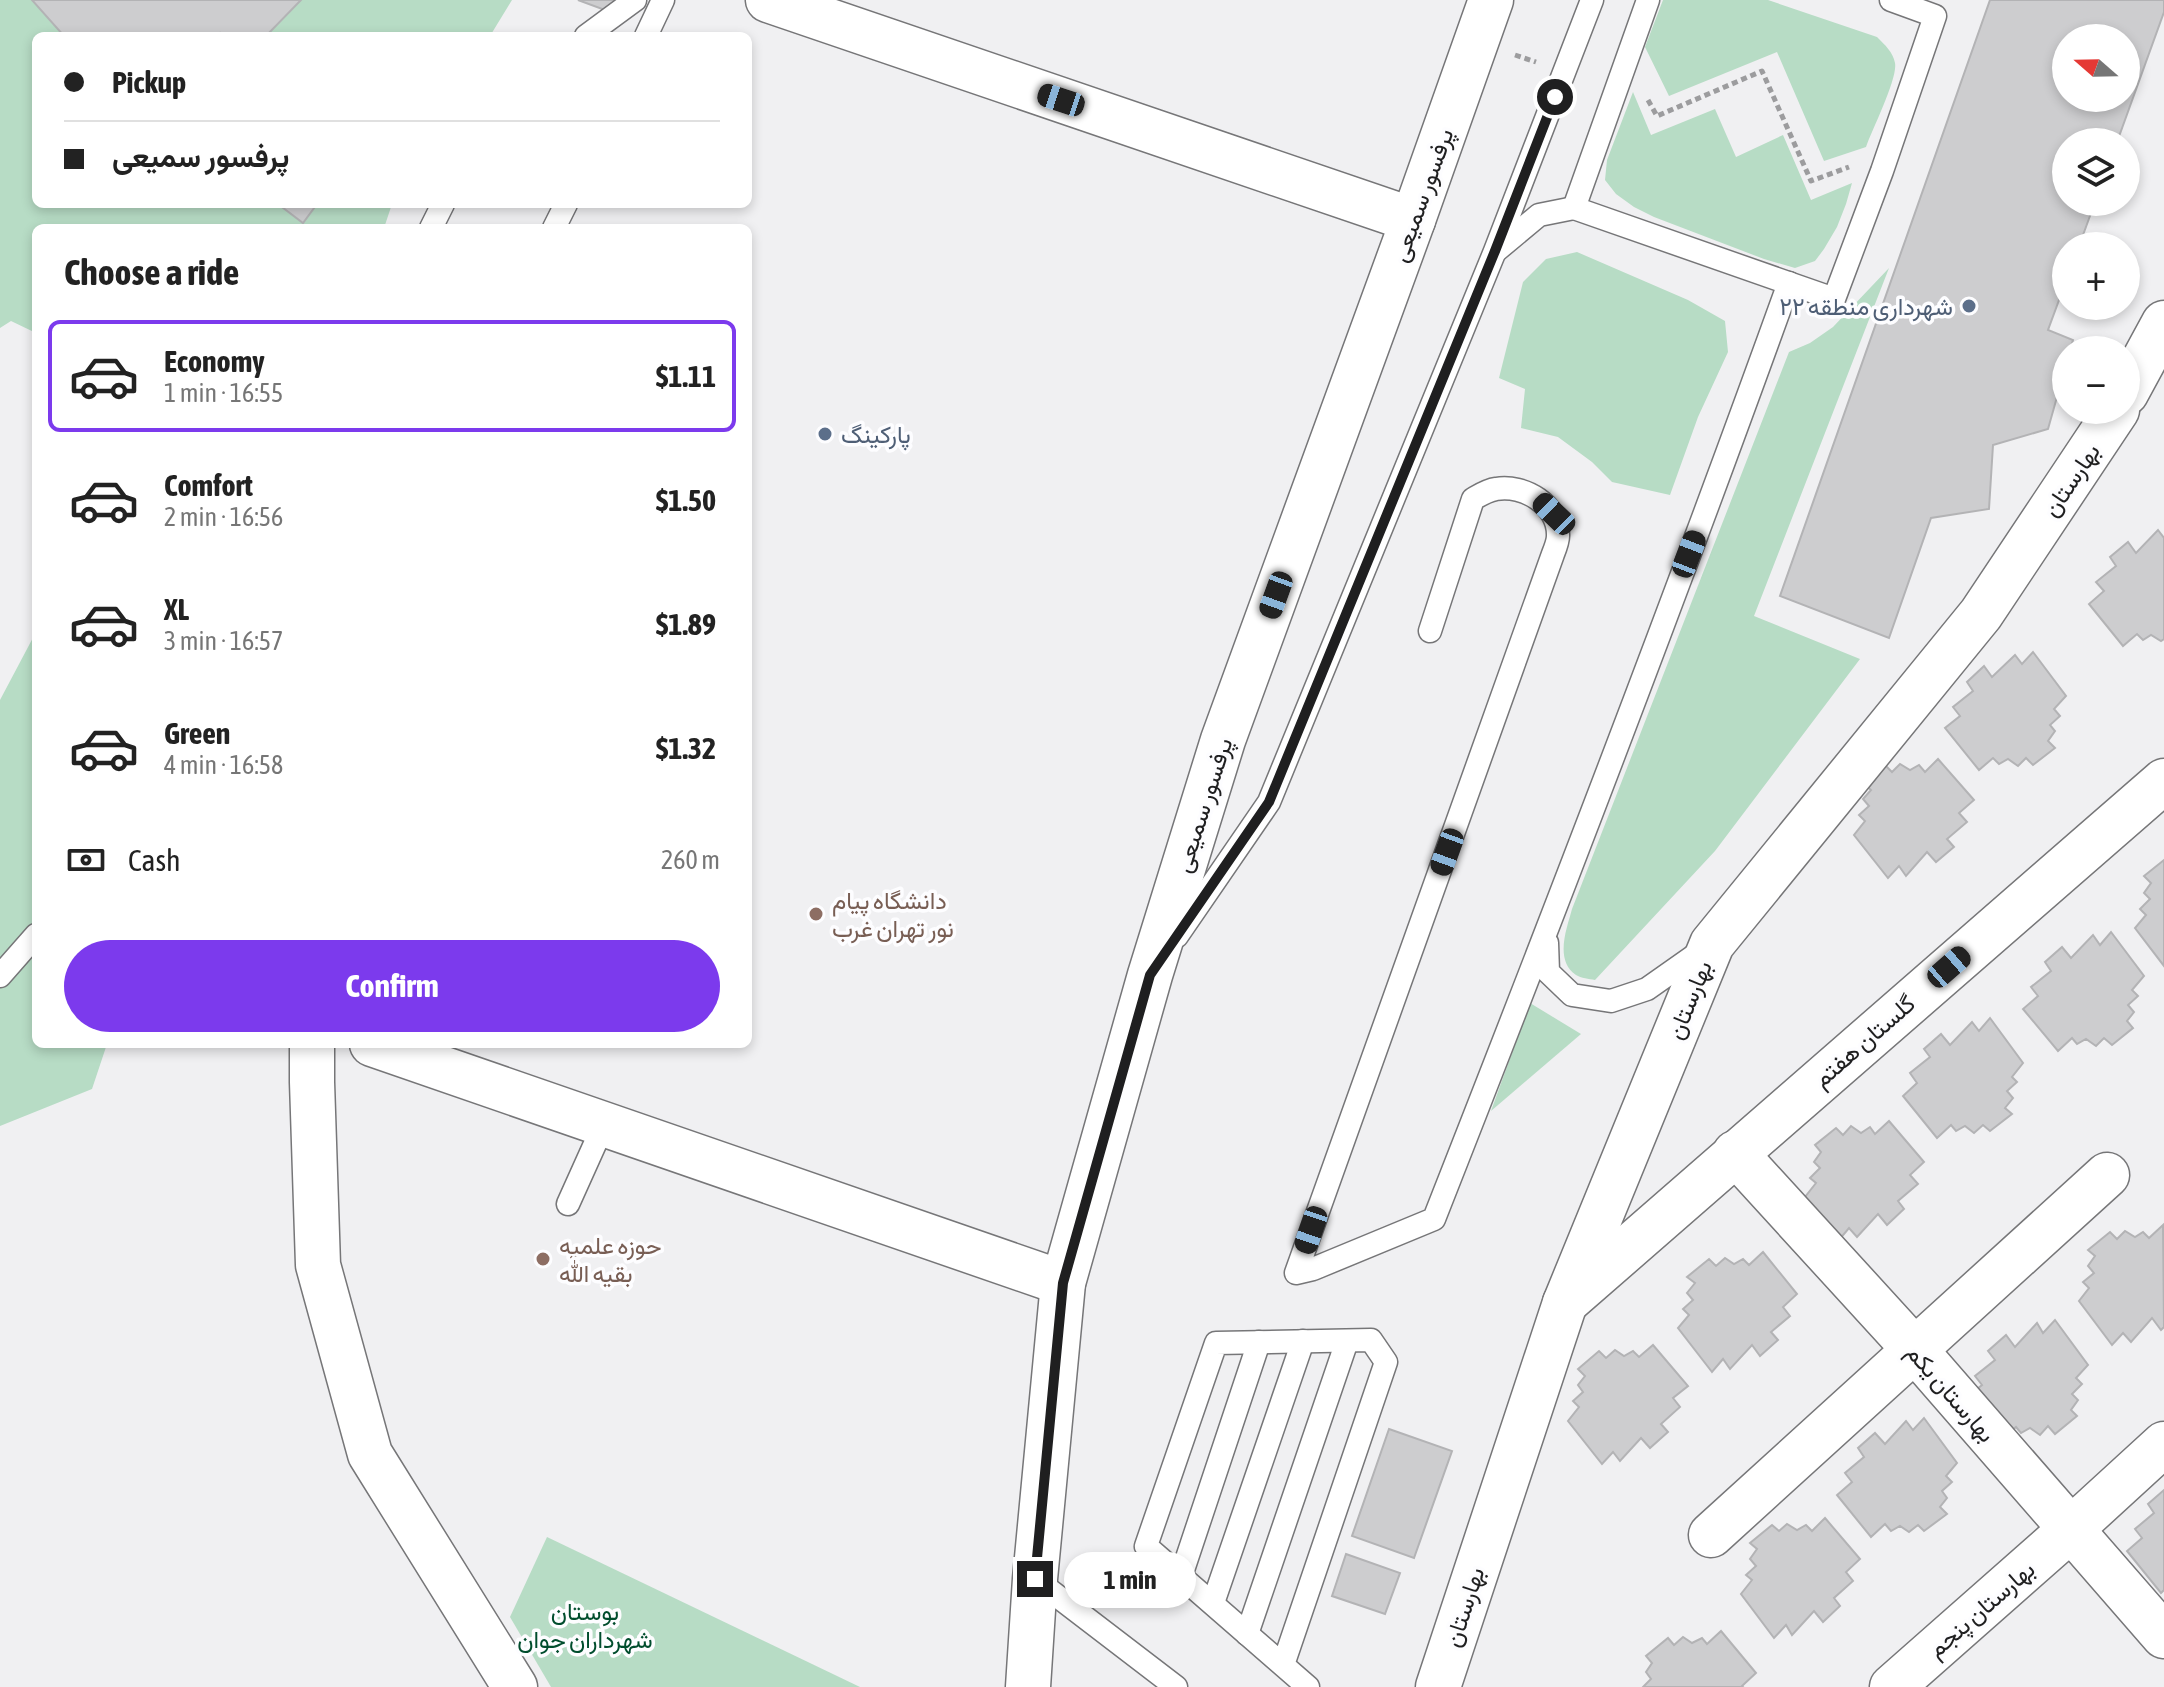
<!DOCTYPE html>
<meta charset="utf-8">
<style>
body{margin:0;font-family:"Asap Condensed",Vazirmatn,sans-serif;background:#f2f2f2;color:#222;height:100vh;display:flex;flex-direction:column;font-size:30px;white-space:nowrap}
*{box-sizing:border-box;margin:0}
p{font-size:26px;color:#767676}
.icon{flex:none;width:44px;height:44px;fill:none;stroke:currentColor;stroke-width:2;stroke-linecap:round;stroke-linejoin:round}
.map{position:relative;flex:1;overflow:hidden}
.side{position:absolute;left:32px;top:224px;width:720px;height:824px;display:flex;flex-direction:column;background:#fff;border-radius:12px;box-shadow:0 4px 12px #0003}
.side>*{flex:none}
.guide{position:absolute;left:32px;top:32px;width:720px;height:176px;border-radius:12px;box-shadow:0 4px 12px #0003;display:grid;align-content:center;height:176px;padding:0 32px;background:#fff}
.needle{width:52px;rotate:290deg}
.buttons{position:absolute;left:2052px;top:24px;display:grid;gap:16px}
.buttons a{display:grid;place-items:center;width:88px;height:88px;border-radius:50%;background:#fff;box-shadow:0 4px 12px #0003;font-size:40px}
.end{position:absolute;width:36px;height:36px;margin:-18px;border:10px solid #1f1f20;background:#fff;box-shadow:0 0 0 4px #fff}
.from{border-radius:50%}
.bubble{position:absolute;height:56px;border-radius:28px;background:#fff;box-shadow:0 4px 12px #0003;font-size:26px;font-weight:700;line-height:56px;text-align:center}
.car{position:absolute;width:24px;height:48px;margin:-24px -12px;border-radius:10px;box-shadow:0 0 6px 2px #0007;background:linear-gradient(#222 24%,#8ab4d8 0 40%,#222 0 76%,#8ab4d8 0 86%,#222 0)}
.guide b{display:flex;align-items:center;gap:28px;height:76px;font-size:30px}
.guide b+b{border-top:2px solid #e0e0e0}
.guide i{width:20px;height:20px;background:#222}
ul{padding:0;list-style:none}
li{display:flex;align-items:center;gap:24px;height:112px;margin:0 16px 12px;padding:0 16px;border:4px solid transparent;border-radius:12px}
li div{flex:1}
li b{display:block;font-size:30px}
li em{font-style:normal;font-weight:700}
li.active{border-color:#7c3aed}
li>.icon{width:72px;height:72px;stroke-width:1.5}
h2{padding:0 32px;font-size:36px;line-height:96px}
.pay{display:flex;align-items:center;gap:20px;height:88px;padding:0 32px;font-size:30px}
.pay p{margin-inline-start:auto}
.primary-button{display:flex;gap:16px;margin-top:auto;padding:16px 32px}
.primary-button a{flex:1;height:92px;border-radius:48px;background:#7c3aed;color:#fff;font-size:32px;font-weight:700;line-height:92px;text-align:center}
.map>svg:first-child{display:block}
.green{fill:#b7dcc5}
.building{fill:#cdcdcf;stroke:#b3b3b5;stroke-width:2;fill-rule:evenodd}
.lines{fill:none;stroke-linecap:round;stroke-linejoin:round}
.lane-casing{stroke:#767678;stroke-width:25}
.street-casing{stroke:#767678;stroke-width:47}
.secondary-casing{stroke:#767678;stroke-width:47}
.path{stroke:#9c9c9e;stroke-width:5;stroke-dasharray:6 4;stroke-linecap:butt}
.lane{stroke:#fff;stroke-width:22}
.street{stroke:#fff;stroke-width:44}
.secondary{stroke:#fff;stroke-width:44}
.route{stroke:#1f1f20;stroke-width:10}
.service-dot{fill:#5c6f8a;stroke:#fdfdff;stroke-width:3}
.education-dot{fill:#8d6e63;stroke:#fdfdff;stroke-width:3}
.labels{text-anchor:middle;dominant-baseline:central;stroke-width:7;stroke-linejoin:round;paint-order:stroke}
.street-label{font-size:24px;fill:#1f1f20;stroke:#fdfdff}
.service-label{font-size:24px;fill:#4e5e75;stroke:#fdfdff;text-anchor:end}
.education-label{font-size:24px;fill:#785e54;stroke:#fdfdff;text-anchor:start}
.park-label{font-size:24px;fill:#004d2d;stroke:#fdfdff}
</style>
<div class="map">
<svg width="2164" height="1687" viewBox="0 0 2164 1687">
<rect width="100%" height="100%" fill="#f0f0f2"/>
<g class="green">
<polygon points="0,0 512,0 490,36 36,36 36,204 392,204 384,228 36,228 36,333 11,321 0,328"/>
<path d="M 1663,0 L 1768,0 L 1877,37 C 1885,45 1893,52 1895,63 C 1898,78 1872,130 1866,147 L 1824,161 L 1777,52 L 1669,96 L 1645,47 Z"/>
<polygon points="1633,92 1651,135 1715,109 1736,157 1783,135 1811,200 1852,183 1846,204 1837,227 1824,249 1815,261 1795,268 1764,259 1654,217 1634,207 1616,194 1605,180 1607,160"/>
<polygon points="1577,252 1688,300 1725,321 1728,352 1698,417 1670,495 1612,482 1592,462 1558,437 1521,428 1525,389 1499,378 1523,282 1546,259"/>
<path d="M 1889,268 L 1754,616 L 1860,659 L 1715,851 L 1595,980 C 1589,979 1581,978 1576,975 C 1554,960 1567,928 1572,909 L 1789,352 L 1810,343 L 1833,327 Z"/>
<polygon points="36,632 36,1044 107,1044 92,1089 0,1126 0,700"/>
<polygon points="1530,1003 1581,1034 1491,1111"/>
<polygon points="547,1537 860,1687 551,1687 510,1617"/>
</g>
<g class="building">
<polygon points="32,0 301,0 266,36 222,36 220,33 217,36 64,36"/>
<polygon points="578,0 618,0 613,13"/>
<path d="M 1990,0 L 2164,0 L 2164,12 L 2117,142 L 2066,142 L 2066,202 L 2095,202 L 2079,246 L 2066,246 L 2066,281 L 2048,330 L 2073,340 L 2070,350 L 2066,350 L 2066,365 L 2048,429 L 1993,445 L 1989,509 L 1931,518 L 1889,638 L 1780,596 ZM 2066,38 L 2126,38 L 2126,98 L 2066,98 Z"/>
<polygon points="278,204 317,204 303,223"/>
<polygon points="2158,530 2164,538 2164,639 2161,641 2151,635 2143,640 2137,634 2123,646 2089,604 2104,591 2096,582 2116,566 2110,557 2128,542 2136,553"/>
<polygon points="2033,652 2066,696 2054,709 2060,716 2050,725 2055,731 2048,741 2055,748 2033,765 2026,758 2018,766 2008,759 1999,764 1993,758 1979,770 1945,728 1960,716 1953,707 1973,691 1967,682 1984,666 1992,677 2015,655 2022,664"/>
<polygon points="1938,759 1974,800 1959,813 1967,822 1947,839 1954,847 1936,862 1927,852 1906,876 1899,866 1888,878 1854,835 1865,821 1859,815 1869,806 1863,799 1871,790 1863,783 1885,765 1892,772 1900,764 1910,770 1919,765 1925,772"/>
<polygon points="2164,860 2164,966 2135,928 2146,915 2140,909 2150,899 2144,893 2151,883 2144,876"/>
<polygon points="2111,932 2144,976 2132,990 2138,996 2128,1005 2134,1012 2127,1021 2133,1028 2112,1045 2104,1038 2096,1046 2086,1039 2077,1044 2072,1038 2058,1051 2023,1009 2038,996 2031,987 2051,971 2045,962 2062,947 2071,958 2093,935 2100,945"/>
<polygon points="1990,1018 2023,1063 2012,1077 2017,1082 2007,1091 2013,1098 2005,1108 2012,1114 1990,1131 1983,1125 1974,1133 1965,1126 1956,1131 1951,1125 1937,1138 1903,1096 1917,1083 1910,1073 1930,1057 1924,1049 1941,1034 1950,1045 1972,1022 1979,1031"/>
<polygon points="1889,1121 1924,1162 1910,1175 1918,1184 1898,1201 1904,1209 1887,1225 1878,1214 1857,1237 1849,1228 1839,1240 1805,1197 1816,1183 1810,1178 1820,1168 1814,1162 1821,1152 1815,1145 1836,1128 1843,1135 1851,1126 1861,1133 1870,1127 1875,1134"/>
<polygon points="2163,1225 2164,1327 2161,1330 2152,1318 2131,1342 2123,1333 2112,1345 2079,1301 2089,1288 2083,1282 2094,1273 2088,1266 2095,1256 2088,1250 2110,1232 2117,1239 2125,1231 2135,1237 2143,1232 2149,1238"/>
<polygon points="1763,1252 1797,1294 1783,1307 1790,1316 1771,1332 1778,1340 1760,1356 1752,1345 1730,1369 1723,1359 1712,1372 1678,1328 1689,1315 1683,1309 1693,1300 1687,1293 1695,1283 1687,1277 1709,1259 1716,1266 1725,1258 1734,1264 1743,1259 1749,1265"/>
<polygon points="2055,1320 2088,1365 2076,1378 2082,1384 2072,1394 2078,1400 2071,1410 2077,1416 2055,1434 2048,1426 2040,1435 2030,1428 2021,1433 2016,1427 2002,1439 1967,1397 1982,1385 1975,1376 1995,1360 1988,1351 2006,1335 2015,1347 2037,1323 2043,1333"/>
<polygon points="1653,1345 1688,1386 1673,1398 1680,1407 1661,1424 1668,1432 1650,1448 1641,1438 1620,1461 1613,1452 1602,1464 1568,1421 1579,1407 1573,1401 1583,1392 1578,1385 1585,1376 1578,1369 1599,1351 1606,1358 1615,1350 1624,1356 1633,1351 1639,1357"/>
<polygon points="1924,1418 1957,1463 1946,1476 1952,1482 1942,1491 1947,1498 1940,1507 1947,1514 1924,1531 1918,1525 1909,1532 1900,1526 1891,1531 1885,1524 1871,1537 1837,1495 1852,1482 1845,1473 1864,1457 1858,1448 1875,1433 1885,1444 1906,1421 1913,1430"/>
<polygon points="1389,1429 1452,1451 1414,1558 1352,1536"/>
<polygon points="2164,1490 2164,1590 2161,1593 2127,1551 2142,1538 2135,1529 2154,1513 2148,1504"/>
<polygon points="1825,1518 1860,1559 1846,1572 1853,1581 1834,1598 1840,1606 1823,1622 1814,1611 1792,1635 1786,1625 1774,1638 1741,1594 1752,1580 1746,1575 1756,1566 1750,1559 1757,1549 1750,1543 1772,1525 1779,1531 1787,1524 1797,1530 1806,1525 1812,1531"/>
<polygon points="1346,1554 1400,1573 1385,1614 1332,1596"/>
<polygon points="1721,1631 1756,1673 1742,1686 1743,1687 1643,1687 1651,1679 1646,1672 1652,1663 1646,1656 1668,1638 1674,1645 1683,1637 1692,1643 1702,1638 1707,1644"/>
</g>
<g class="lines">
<g class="lane-casing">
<g id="lane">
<polyline points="1648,0 1574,208 1834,299 1882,171 1935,16 1891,0"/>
<polyline points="586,36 635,0"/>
<polyline points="646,36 663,0"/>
<polyline points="431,228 443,204"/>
<polyline points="554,228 566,204"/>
<polyline points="1497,250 1539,215 1574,208"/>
<path d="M 1430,631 L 1473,499 C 1480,495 1488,490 1496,489 C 1524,484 1559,505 1558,536 C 1558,541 1555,549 1553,554 L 1296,1273 L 1313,1269 L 1434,1219 C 1556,909 1676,597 1789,283"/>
<polyline points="1177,936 1269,802 1495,251 1592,0"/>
<polyline points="1547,943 1548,972 1572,995 1611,1001 1647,989 1701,951"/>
<polyline points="0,976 36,935"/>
<polyline points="568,1204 604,1124"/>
<polyline points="1181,1576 1259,1342"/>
<polyline points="1035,1579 1176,1687"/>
<polyline points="1213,1603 1303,1341"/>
<polyline points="1247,1634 1347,1341"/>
<polyline points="1283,1665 1386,1362 1371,1340 1216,1343 1146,1546 1308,1687"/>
</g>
</g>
<g class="street-casing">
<g id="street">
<polyline points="768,0 1413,220"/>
<polyline points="372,1044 1063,1283"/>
<polyline points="1735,1153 1915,1350 2164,1636"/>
<polyline points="1565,1303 2164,781"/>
<polyline points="1711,1535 2107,1175"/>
<polyline points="1892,1687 2070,1530 2164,1444"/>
</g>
</g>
<g class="secondary-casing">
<g id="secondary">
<polyline points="2126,393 2164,323"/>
<polyline points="312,1044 312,1082 318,1265 370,1454 515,1687"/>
<polyline points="1028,1687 1035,1579 1063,1283 1150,975 1223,740 1413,220 1491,0"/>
<polyline points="1438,1687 1565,1303 1712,944 1981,614 2117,410"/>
</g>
</g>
<g class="path">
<polyline points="1515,55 1536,62"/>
<polyline points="1648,100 1657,116 1762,71 1811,181 1849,167"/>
</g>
<use href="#lane" class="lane"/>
<use href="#street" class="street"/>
<use href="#secondary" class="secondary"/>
</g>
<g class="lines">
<polyline class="route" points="1035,1579 1063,1283 1150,975 1269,802 1495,251 1555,97"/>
</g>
<g class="service-dot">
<circle cx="1969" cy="306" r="8"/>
<circle cx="825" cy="434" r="8"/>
</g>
<g class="education-dot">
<circle cx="816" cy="914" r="8"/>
<circle cx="543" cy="1259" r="8"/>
</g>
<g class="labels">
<g class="street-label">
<text transform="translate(1422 195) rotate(-70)">پرفسور سمیعی</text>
<text transform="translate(2071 480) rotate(-56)">بهارستان</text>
<text transform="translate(1203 805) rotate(-72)">پرفسور سمیعی</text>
<text transform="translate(1689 1000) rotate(-68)">بهارستان</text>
<text transform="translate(1864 1041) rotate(-41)">گلستان هفتم</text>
<text transform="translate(1951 1393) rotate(49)">بهارستان یکم</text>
<text transform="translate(1464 1607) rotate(-72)">بهارستان</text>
<text transform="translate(1981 1609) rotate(-41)">بهارستان پنجم</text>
</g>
<g class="service-label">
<text x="1953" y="306">شهرداری منطقه ۲۲</text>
<text x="841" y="434" text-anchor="start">پارکینگ</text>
</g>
<g class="education-label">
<text x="832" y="900">دانشگاه پیام<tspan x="832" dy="28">نور تهران غرب</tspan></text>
<text x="559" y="1245">حوزه علمیه<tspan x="559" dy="28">بقیه الله</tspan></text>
</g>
<g class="park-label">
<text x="585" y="1611">بوستان<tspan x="585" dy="28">شهرداران جوان</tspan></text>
</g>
</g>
</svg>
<div class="buttons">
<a><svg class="needle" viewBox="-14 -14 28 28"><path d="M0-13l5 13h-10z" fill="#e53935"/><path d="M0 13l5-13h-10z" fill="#767676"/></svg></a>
<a><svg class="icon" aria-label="layers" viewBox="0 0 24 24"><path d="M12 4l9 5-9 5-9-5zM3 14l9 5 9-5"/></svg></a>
<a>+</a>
<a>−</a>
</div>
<i class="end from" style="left:1555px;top:97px"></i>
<i class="end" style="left:1035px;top:1579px"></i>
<div class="bubble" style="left:1064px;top:1552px;width:132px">1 min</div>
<i class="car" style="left:1061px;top:100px;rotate:288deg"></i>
<i class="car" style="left:1554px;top:514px;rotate:314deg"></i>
<i class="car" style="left:1689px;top:554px;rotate:21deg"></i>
<i class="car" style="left:1276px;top:595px;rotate:200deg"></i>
<i class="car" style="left:1447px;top:852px;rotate:200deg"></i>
<i class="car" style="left:1949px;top:967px;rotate:49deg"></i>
<i class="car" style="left:1311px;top:1230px;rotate:199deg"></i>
<div class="guide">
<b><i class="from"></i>Pickup</b>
<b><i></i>پرفسور سمیعی</b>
</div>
<section class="side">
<h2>Choose a ride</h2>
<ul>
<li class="active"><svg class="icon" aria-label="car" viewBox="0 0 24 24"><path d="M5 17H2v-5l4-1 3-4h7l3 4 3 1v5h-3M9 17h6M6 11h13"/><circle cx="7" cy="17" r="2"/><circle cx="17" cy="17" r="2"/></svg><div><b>Economy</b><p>1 min · 16:55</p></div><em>$1.11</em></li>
<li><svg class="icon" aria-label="car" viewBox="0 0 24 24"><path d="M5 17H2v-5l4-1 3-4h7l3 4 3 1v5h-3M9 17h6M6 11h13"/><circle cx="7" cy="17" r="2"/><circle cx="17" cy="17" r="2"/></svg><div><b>Comfort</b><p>2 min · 16:56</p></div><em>$1.50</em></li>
<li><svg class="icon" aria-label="car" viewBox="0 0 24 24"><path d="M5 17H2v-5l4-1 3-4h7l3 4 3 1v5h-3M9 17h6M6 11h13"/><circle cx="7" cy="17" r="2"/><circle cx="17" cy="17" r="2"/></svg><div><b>XL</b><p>3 min · 16:57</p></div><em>$1.89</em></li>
<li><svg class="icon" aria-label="car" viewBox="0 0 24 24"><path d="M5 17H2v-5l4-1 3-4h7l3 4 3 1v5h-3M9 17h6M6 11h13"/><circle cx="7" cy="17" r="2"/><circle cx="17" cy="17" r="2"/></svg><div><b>Green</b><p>4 min · 16:58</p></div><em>$1.32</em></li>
</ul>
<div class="pay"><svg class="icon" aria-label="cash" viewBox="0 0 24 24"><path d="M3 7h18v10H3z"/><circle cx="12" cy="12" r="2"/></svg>Cash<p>260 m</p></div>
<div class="primary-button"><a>Confirm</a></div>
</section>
</div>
